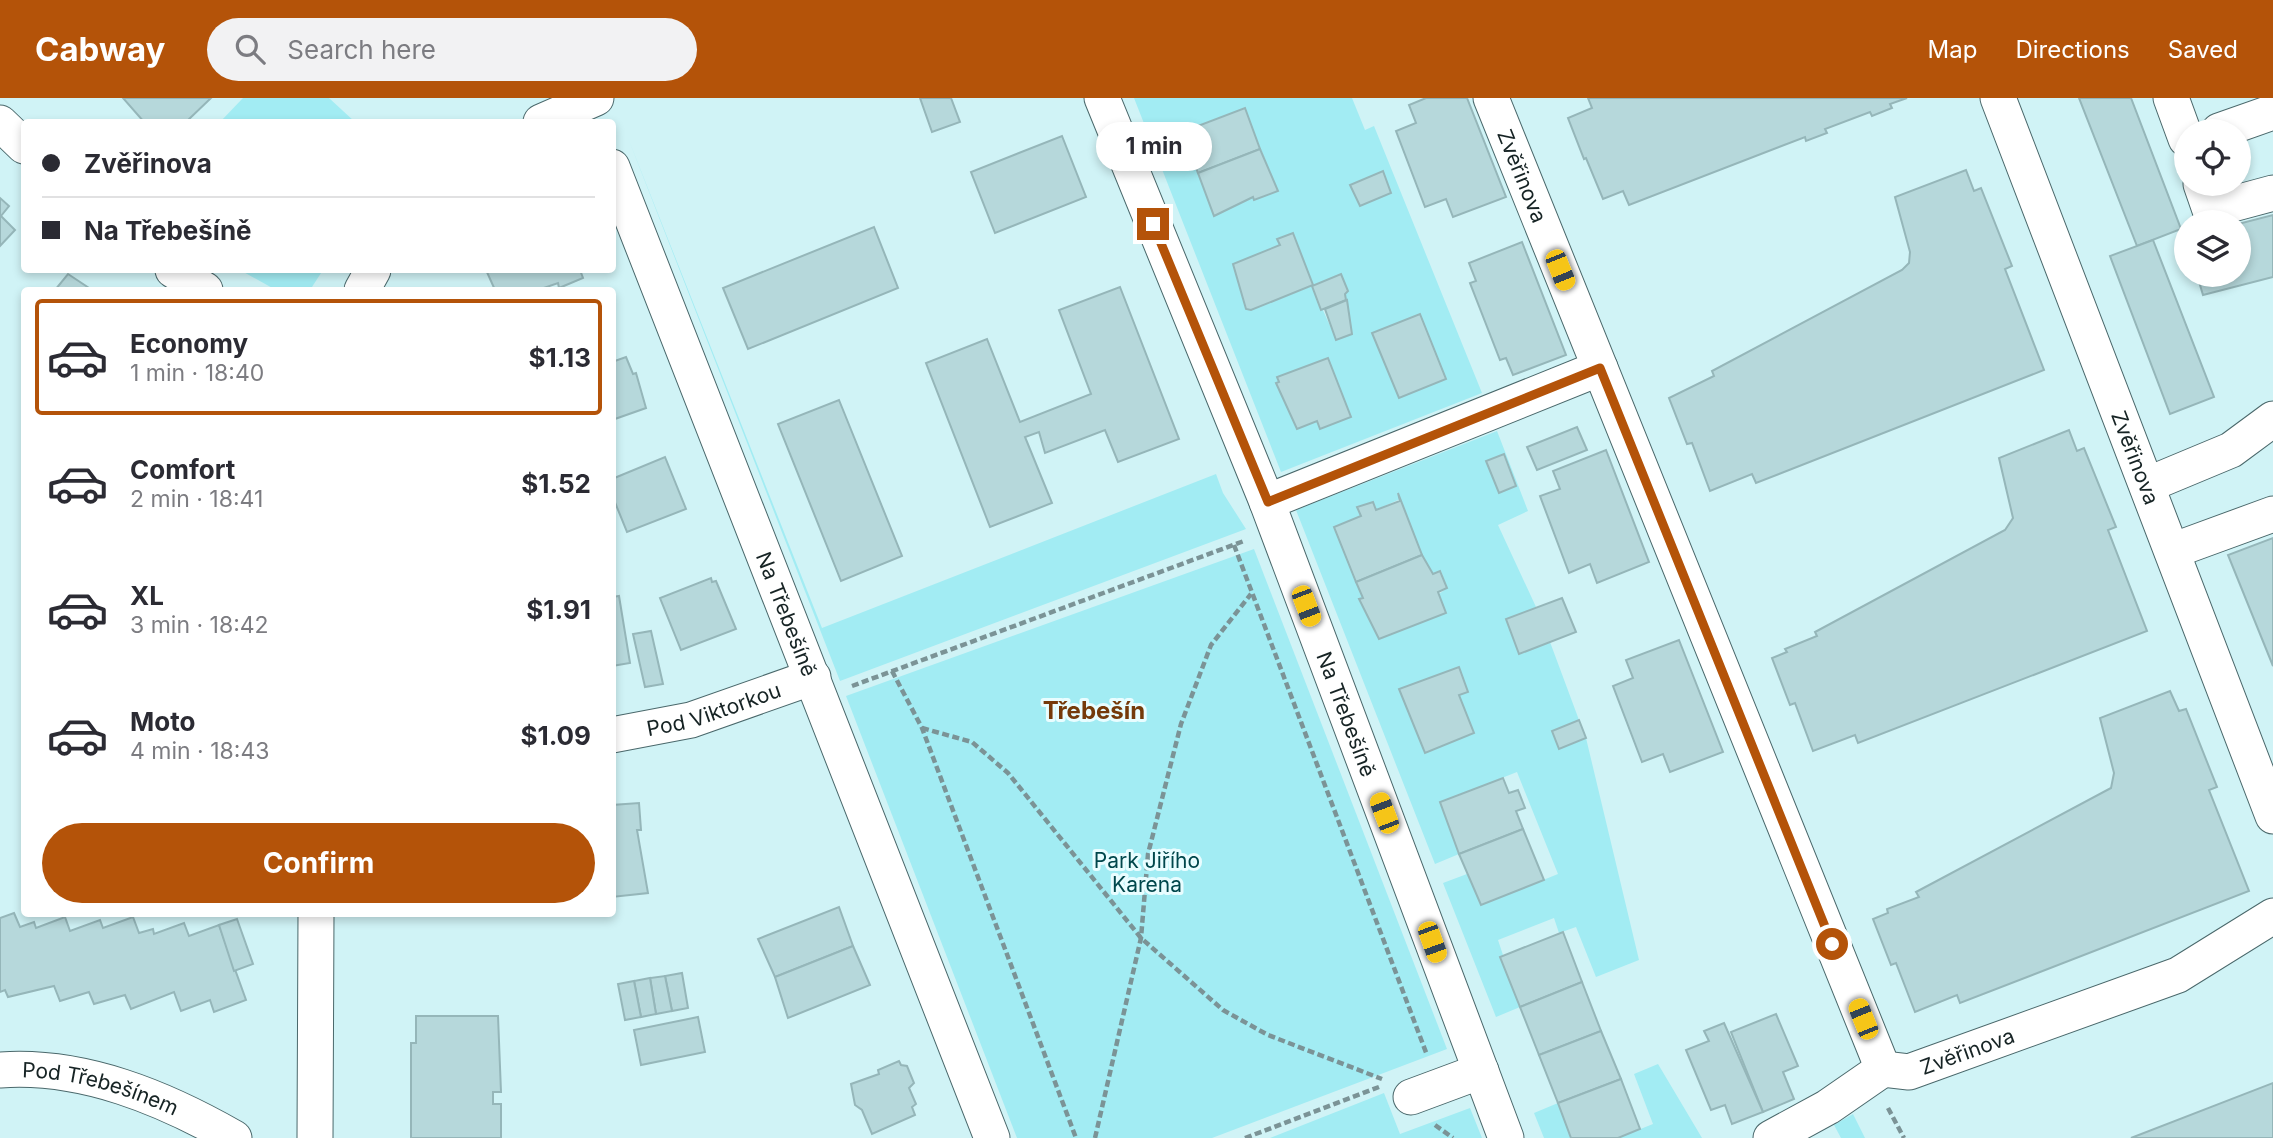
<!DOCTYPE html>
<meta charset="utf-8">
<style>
body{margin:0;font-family:Inter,sans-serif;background:#f2f2f3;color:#2b2b33;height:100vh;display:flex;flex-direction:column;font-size:26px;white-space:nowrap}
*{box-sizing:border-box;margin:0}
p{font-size:23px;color:#7c7c81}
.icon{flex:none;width:38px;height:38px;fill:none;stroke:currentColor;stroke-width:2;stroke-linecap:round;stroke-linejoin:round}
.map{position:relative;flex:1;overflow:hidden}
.panel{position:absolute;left:21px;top:189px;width:595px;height:630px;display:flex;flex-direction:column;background:#fff;border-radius:7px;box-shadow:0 4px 10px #0003}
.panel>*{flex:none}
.banner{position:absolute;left:21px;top:21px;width:595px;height:154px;border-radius:7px;box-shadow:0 4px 10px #0003;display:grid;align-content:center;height:154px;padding:0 21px;background:#fff}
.tools{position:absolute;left:2174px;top:21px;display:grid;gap:14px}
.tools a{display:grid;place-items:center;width:77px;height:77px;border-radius:50%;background:#fff;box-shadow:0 4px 10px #0003;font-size:35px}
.end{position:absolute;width:32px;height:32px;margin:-16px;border:9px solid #b45309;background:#fff;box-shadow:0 0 0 4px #fff}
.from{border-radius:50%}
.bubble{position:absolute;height:49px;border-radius:24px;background:#fff;box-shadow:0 4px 10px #0003;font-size:23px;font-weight:700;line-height:49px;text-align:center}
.car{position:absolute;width:21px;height:42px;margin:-21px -10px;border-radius:9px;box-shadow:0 0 5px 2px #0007;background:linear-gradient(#f5c518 24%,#345 0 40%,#f5c518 0 76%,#345 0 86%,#f5c518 0)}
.banner b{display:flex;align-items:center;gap:24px;height:66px;font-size:26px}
.banner b+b{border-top:2px solid #e1e1e2}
.banner i{width:18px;height:18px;background:#2b2b33}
ul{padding:12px 0 0;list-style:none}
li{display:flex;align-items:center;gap:21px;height:116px;margin:0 14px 10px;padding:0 7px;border:4px solid transparent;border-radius:7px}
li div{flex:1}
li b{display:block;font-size:26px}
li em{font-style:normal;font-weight:700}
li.on{border-color:#b45309}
li>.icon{width:63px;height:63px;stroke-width:1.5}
.primary-button{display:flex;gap:14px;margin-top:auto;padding:14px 21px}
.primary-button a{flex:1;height:80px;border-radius:42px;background:#b45309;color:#fff;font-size:28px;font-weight:700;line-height:80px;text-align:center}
header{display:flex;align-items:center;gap:42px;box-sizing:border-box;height:98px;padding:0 35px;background:#b45309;color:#fff}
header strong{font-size:33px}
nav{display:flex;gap:38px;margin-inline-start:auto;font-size:24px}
.search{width:490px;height:63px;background:#f2f2f3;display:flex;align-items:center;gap:18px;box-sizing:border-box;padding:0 24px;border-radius:38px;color:#7c7c81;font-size:26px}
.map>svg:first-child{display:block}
.green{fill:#a2ecf3;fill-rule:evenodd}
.building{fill:#b6d8db;stroke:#95b6b9;stroke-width:2}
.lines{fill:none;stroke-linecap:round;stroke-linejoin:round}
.minor-casing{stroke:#4a686b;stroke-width:37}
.path{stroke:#7b9396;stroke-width:4.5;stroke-dasharray:7 3.5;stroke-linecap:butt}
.minor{stroke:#fff;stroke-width:35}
.route{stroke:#b45309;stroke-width:9}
.labels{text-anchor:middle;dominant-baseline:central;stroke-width:6;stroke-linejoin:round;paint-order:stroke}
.street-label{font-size:21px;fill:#162324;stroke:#e9fdff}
.park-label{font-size:21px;fill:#00474c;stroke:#e9fdff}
.quarter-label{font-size:24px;font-weight:bold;fill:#753a0a;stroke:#e9fdff}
</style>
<header>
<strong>Cabway</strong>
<div class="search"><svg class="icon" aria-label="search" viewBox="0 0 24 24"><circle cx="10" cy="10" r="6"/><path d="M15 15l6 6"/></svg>Search here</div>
<nav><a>Map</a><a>Directions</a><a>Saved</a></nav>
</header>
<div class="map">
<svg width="2273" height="1040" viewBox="0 0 2273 1040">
<rect width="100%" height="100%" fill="#d0f3f6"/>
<g class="green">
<polygon points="243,0 329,0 355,24 220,24"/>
<path d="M 1134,0 L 1352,0 L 1365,32 L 1374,28 L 1482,295 L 1281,374 ZM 1244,10 L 1278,93 L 1254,102 L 1253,99 L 1214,117 L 1182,35 ZM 1383,74 L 1391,95 L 1360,108 ZM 1293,135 L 1313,187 L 1341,176 L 1348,193 L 1345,196 L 1352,235 L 1336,241 L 1312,188 L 1251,212 L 1246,210 L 1233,166 L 1280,147 L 1278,141 ZM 1420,216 L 1445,280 L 1372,235 ZM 1328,260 L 1351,318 L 1320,330 L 1317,323 L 1297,331 L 1276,285 L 1279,284 L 1278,279 Z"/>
<polygon points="628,40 822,530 1216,376 1223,395 1246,431 840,583"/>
<polygon points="240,172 323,172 310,192 276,192"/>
<path d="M 1497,333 L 1528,413 L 1498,427 L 1536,509 L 1506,522 L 1519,555 L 1550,544 L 1579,622 L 1552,633 L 1559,650 L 1586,640 L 1639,862 L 1596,879 L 1576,829 L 1559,835 L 1554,820 L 1498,842 L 1503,857 L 1500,859 L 1520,909 L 1496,919 L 1443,785 L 1467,776 L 1482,807 L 1558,776 L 1517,674 L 1441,704 L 1459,756 L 1435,766 L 1296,412 ZM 1503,356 L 1516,388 L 1499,395 L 1487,363 ZM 1400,401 L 1427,470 L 1433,476 L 1441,473 L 1447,490 L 1379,541 L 1359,502 L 1363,500 L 1334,429 L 1361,418 L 1357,409 L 1372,404 L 1376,412 ZM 1459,569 L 1468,594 L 1459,597 L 1474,635 L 1425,654 L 1400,591 Z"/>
<polygon points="1254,451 1447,951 1212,1040 1017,1040 846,598"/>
<polygon points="1658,966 1702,1040 1618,1040 1653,1026 1634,976"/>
<polygon points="1384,995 1400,1036 1470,1010 1482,1040 1270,1040"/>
<polygon points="1558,1005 1571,1040 1544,1040 1534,1015"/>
<polygon points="1853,1016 1865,1040 1841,1040 1834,1027"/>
</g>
<g class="building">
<polygon points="123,0 211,0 186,24 144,24"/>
<polygon points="920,0 951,0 960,24 932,34"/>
<polygon points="1426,0 1467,0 1506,99 1453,119 1446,101 1425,109 1396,33 1416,25 1409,7"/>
<polygon points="1588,0 1907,0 1890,6 1892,10 1872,18 1870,14 1825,31 1827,35 1806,43 1805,39 1629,107 1623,93 1603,101 1586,60 1584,61 1568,20 1592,10"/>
<polygon points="2079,0 2131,0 2181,131 2137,148"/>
<polygon points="1245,10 1260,51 1198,75 1182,34"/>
<polygon points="1062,38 1086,99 995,135 971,74"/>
<polygon points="1260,51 1278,93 1254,102 1253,99 1214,118 1198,75"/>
<polygon points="1966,72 1974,93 1981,90 2012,168 2005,171 2044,272 1756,385 1752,376 1710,393 1692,345 1687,346 1669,300 1714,278 1712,273 1902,172 1909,165 1910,154 1895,99"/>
<polygon points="1383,73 1391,95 1360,108 1350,87"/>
<polygon points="0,100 9,108 1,118 15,132 0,148"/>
<polygon points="2273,117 2273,179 2203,197 2197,177 2238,177 2238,126"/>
<polygon points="874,129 898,190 748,251 723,190"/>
<polygon points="1293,135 1313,187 1251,212 1246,211 1233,166 1280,147 1277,141"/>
<polygon points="2153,142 2214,299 2170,316 2110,158"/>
<polygon points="1522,144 1566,257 1513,277 1506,260 1500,262 1470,185 1476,183 1469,165"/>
<polygon points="486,172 580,172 583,180 559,190 558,185 538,192 495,192"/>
<polygon points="68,176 92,192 55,192"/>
<polygon points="1341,176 1348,193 1345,196 1346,202 1321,212 1312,188"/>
<polygon points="1120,189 1179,341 1118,364 1105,332 1045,355 1039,334 1025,339 1052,405 990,429 926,265 987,241 1020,324 1091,296 1059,212"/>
<polygon points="1347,202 1352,236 1336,242 1325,211"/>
<polygon points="1420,216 1446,281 1399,300 1372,235"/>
<polygon points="626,259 633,276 636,275 646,310 612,322 612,264"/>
<polygon points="1328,260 1351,319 1320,331 1317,323 1297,331 1276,285 1279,284 1277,279"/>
<polygon points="839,302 902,458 841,483 778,326"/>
<polygon points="1577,329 1587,352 1537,372 1527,349"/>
<polygon points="2069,332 2077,353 2084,350 2116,429 2108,432 2147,533 1858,645 1855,637 1813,653 1795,605 1790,607 1772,560 1787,554 1785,551 1817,538 1815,534 2005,432 2013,420 1999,360"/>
<polygon points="1606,352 1649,464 1597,485 1590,466 1569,475 1540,398 1560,391 1553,373"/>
<polygon points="1504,356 1516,388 1499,395 1486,363"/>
<polygon points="665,359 686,411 627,434 612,397 612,381"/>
<polygon points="1398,395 1422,457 1356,484 1334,429 1361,418 1357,409 1373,404 1376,412 1400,403"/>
<polygon points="2273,440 2273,568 2228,457"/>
<polygon points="1422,457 1433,476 1440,473 1447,490 1438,494 1446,515 1379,541 1359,501 1363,500 1356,484"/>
<polygon points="711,480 712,484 716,483 736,531 681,552 660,500"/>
<polygon points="619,498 630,565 612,568 612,499"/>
<polygon points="1562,500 1576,534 1519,556 1506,521"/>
<polygon points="651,533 663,586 645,589 633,536"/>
<polygon points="1679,542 1723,654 1670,674 1663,656 1642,664 1613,588 1633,580 1626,562"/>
<polygon points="1459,569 1468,594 1459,597 1474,635 1425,655 1399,591"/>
<polygon points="2170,593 2179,613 2186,611 2217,689 2209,692 2249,793 1960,905 1957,897 1915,914 1896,865 1891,867 1873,821 1888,815 1887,811 1919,799 1916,794 2111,690 2114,675 2100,620"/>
<polygon points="1579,622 1586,640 1559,651 1552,633"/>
<polygon points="1503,680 1509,695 1518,692 1525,710 1516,713 1523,731 1459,756 1440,704"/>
<polygon points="639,705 641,732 637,732 648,795 612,799 612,707"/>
<polygon points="1523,731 1544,782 1481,807 1459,756"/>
<polygon points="839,809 853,848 775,879 758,841"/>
<polygon points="14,815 20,829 34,824 36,830 65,819 70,833 100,822 103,830 133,819 139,835 153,831 154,836 184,825 189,838 219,827 246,902 214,914 210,902 181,913 174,894 131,911 125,897 94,906 89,894 60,903 54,888 8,899 5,892 0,894 0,820"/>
<polygon points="237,821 253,866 234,873 219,827"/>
<polygon points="1563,834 1582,884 1520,909 1500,859"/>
<polygon points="853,848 870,887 788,920 775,879"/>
<polygon points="682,875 688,910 672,913 665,878"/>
<polygon points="665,878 672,913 656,916 650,880"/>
<polygon points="650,880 656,916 641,919 634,883"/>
<polygon points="634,883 641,919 625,922 618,886"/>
<polygon points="1582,884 1601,933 1539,957 1520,909"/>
<polygon points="1776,916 1798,968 1783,974 1794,1001 1763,1014 1731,934"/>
<polygon points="416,918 498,918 501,994 493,994 493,1006 501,1006 501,1040 411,1040 411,945 416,945"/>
<polygon points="698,919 705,954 641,967 634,932"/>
<polygon points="1724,925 1763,1014 1732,1026 1725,1007 1711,1012 1686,952 1709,943 1704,933"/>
<polygon points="1601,933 1621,981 1558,1005 1539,957"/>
<polygon points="899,963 901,967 907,968 914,985 909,990 916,1006 912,1009 915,1017 872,1036 862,1012 855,1007 851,986 879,976 878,972"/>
<polygon points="1621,981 1640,1031 1618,1040 1571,1040 1558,1005"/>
<polygon points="2273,985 2273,1040 2131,1040"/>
</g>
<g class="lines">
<g class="minor-casing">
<g id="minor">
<path id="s1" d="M 1102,0 L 1267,404 L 1506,1040"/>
<path id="s2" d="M 1491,0 L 1883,971"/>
<path id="s3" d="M 1998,0 L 2273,718"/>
<polyline points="2171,0 2186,41"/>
<polyline points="541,24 596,0"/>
<polyline points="0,25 24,48"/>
<polyline points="2219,33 2273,14"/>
<path id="s4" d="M 612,69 L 992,1040"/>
<polyline points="2201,86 2210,112 2273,95"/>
<polyline points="173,172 205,192"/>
<polyline points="362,192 373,172"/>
<polyline points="2147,387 2231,352 2273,321"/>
<polyline points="1267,404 1600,270"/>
<polyline points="2172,453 2273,416"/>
<path id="s5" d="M 612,637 L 691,622 L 813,579"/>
<path id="s6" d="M 1883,971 L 1909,974 L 2178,877 L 2273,818"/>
<path id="s7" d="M 0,972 C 83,966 164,1000 234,1040"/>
<polyline points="1411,999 1481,973"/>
<polyline points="315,1040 316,816"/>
<polyline points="1771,1040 1828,1009 1883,971"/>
</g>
</g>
<g class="path">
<polyline points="1234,447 1427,957"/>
<polyline points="892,573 922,630 1076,1040"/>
<polyline points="852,588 1244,443"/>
<polyline points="922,630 972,644 1008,675 1141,840 1223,912 1268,937 1382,981"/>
<polyline points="1888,1010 1904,1040"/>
<polyline points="1435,1027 1453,1040"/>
<polyline points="1095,1040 1141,840 1148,756 1181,626 1211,547 1251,496"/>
<polyline points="1245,1040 1379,989"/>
</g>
<use href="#minor" class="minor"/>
</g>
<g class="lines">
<polyline class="route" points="1153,126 1268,404 1600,270 1832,846"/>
</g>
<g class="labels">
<g class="street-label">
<text stroke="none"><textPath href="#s2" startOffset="84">Zvěřinova</textPath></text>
<text stroke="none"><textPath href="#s3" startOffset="385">Zvěřinova</textPath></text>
<text stroke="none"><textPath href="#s4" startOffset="480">Na Třebešíně</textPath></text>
<text stroke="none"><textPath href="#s5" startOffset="105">Pod Viktorkou</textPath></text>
<text stroke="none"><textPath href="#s1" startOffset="663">Na Třebešíně</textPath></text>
<text stroke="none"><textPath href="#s6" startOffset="88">Zvěřinova</textPath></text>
<text stroke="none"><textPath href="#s7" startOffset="103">Pod Třebešínem</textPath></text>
</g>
<g class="park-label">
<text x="1147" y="762">Park Jiřího<tspan x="1147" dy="24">Karena</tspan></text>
</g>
<g class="quarter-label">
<text x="1094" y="612">Třebešín</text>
</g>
</g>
</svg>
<div class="tools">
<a><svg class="icon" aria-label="locate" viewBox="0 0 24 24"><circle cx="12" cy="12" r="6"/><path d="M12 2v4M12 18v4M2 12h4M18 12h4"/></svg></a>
<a><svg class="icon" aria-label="layers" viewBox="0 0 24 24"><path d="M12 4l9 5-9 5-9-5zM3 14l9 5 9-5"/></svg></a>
</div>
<i class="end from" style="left:1832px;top:846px"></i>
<i class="end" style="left:1153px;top:126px"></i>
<div class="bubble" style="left:1096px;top:24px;width:116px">1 min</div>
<i class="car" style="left:1560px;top:172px;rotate:158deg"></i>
<i class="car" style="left:1306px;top:508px;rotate:159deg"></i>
<i class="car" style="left:1384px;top:715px;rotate:339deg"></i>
<i class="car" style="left:1432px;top:844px;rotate:160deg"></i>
<i class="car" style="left:1863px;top:921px;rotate:338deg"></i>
<div class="banner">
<b><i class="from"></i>Zvěřinova</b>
<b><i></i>Na Třebešíně</b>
</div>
<section class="panel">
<ul>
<li class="on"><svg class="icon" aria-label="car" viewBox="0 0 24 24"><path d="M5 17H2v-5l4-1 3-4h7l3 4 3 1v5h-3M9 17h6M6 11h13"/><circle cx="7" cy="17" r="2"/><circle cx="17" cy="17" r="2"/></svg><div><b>Economy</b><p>1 min · 18:40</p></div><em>$1.13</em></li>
<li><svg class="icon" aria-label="car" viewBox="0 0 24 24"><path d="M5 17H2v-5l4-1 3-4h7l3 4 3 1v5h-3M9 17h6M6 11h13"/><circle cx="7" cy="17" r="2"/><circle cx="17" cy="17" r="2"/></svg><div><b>Comfort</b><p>2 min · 18:41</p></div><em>$1.52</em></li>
<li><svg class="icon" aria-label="car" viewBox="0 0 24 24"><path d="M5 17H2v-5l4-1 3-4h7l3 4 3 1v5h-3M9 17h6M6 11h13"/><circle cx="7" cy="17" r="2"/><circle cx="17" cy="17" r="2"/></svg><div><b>XL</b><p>3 min · 18:42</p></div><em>$1.91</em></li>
<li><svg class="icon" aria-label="car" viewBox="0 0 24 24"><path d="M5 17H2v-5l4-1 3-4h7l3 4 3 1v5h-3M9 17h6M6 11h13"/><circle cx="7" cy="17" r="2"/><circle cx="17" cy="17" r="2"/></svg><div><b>Moto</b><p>4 min · 18:43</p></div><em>$1.09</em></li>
</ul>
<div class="primary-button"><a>Confirm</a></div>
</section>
</div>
